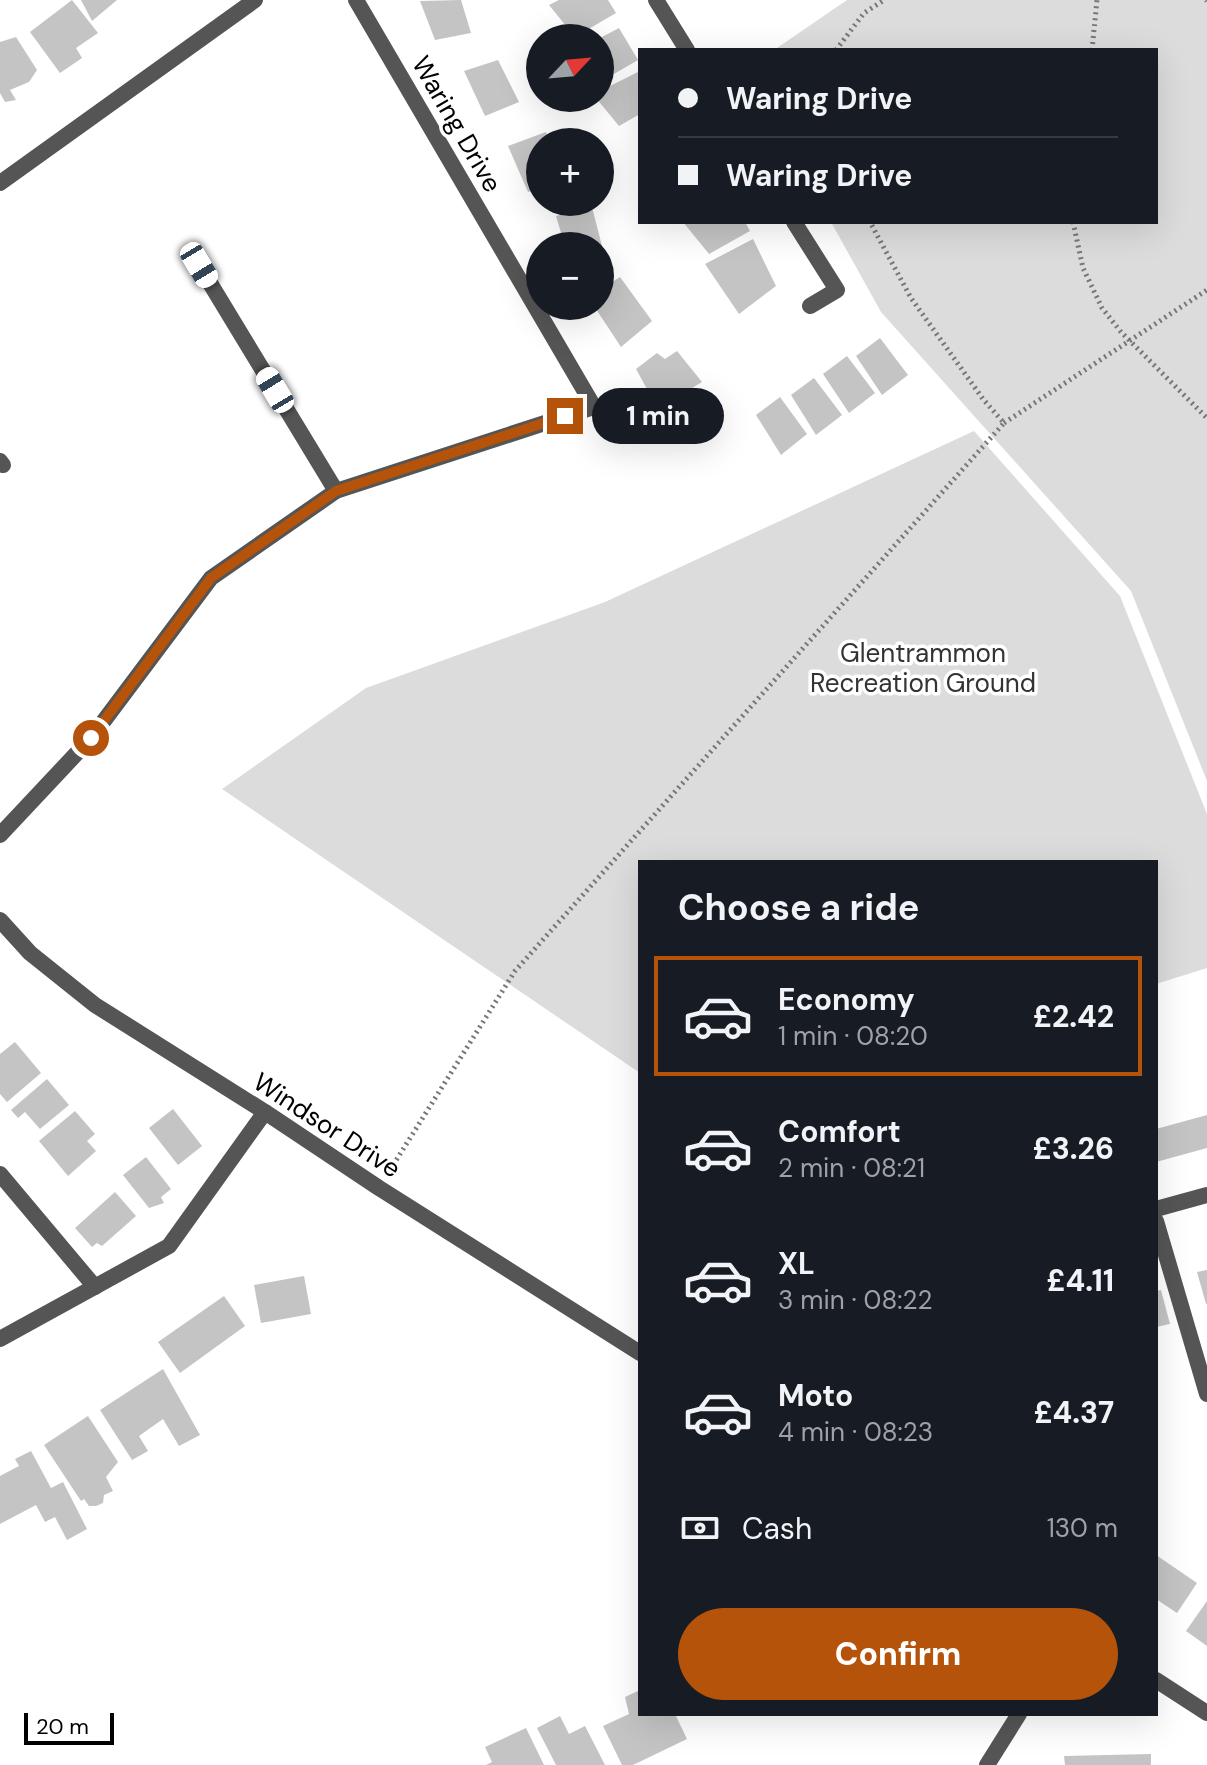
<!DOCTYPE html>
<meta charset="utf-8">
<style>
body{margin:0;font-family:"DM Sans",sans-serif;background:#242831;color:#f1f3f6;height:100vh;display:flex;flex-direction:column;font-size:30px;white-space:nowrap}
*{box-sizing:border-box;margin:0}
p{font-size:26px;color:#9ea1a6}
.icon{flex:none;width:44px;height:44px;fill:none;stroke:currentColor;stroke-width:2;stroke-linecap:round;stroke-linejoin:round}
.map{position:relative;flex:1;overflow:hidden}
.drawer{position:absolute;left:638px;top:860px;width:520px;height:856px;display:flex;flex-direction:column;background:#171b24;border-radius:0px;box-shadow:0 8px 32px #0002}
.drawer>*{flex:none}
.banner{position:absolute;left:638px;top:48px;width:520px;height:176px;border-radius:0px;box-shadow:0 8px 32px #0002;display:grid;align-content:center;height:176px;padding:0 40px;background:#171b24}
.needle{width:52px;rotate:64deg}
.buttons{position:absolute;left:526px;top:24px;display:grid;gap:16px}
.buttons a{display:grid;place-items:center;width:88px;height:88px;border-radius:50%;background:#171b24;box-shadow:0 8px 32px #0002;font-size:40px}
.scale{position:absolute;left:24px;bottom:20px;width:90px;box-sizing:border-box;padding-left:8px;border:4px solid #000;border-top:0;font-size:22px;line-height:28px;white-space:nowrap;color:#000;-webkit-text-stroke:6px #fff;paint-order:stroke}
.end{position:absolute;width:36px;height:36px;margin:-18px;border:10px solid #b45309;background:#fff;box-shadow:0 0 0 4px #fff}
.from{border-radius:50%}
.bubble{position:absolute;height:56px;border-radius:28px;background:#171b24;box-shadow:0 8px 32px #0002;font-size:26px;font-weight:800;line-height:56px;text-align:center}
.car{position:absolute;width:24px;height:48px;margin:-24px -12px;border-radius:10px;box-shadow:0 0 6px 2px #0007;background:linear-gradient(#fff 24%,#345 0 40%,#fff 0 76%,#345 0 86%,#fff 0)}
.banner b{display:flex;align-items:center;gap:28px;height:76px;font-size:30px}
.banner b+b{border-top:2px solid #363941}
.banner i{width:20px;height:20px;background:#f1f3f6}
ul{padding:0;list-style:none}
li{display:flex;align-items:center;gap:24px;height:120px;margin:0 16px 12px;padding:0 24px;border:4px solid transparent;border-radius:0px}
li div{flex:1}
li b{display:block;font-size:30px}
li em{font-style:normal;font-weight:800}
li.on{border-color:#b45309}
li>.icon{width:72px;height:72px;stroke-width:1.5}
h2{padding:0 40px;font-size:36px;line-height:96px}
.pay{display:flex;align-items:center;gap:20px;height:88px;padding:0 40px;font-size:30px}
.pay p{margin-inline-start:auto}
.primary-button{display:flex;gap:16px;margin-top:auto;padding:16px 40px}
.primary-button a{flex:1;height:92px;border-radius:48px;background:#b45309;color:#fff;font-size:32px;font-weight:800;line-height:92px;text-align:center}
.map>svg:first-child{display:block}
.green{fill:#dcdcdc}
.building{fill:#c4c4c4}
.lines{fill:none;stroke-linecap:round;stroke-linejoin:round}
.path{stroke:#777;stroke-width:5;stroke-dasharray:2 4;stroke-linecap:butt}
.lane{stroke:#555;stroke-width:16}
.street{stroke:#555;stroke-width:16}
.route{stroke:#b45309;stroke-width:10}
.labels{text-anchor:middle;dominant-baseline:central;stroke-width:7;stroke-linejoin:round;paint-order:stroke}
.street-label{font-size:26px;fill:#000;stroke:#fff}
.park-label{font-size:26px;fill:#333;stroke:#fff}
</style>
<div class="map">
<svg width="1207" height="1765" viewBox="0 0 1207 1765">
<rect width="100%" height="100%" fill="#fff"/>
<g class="green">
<polygon points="847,0 1207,0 1207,781 1131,591 881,312 831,222 1156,222 1156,50 774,50"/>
<polygon points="974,431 1120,596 1207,814 1207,968 1156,984 1156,862 640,862 640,1073 222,789 366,688 605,602"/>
</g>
<g class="building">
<polygon points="72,0 98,33 76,48 82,58 60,73 30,32"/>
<polygon points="81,0 117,0 92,21"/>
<polygon points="461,0 471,33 435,40 420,1"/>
<polygon points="559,0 608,0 616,13 575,37 549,5"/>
<polygon points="619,28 638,60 600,82 600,38"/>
<polygon points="16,37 37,70 29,82 10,90 16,100 5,102 0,93 0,42"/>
<polygon points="498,60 519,102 485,116 464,71"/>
<polygon points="640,71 640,114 619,126 596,98 600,98 600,91"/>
<polygon points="546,132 549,142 540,142 540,189 528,192 508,146"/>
<polygon points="592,207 602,246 565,246 556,216"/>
<polygon points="683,222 745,222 750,231 709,254"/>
<polygon points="753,239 776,286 739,314 705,264"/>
<polygon points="620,277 652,321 621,347 594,306 600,306 600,290"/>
<polygon points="880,338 908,375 882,395 856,356"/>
<polygon points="677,351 702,382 658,409 636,369 657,353 665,359"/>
<polygon points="847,356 875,393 849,413 823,374"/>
<polygon points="814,378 842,415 816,435 791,395"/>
<polygon points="780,397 807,434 781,455 756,415"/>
<polygon points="15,1042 41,1073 7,1102 0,1094 0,1054"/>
<polygon points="47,1079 69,1105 40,1129 25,1112 18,1118 11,1110"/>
<polygon points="173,1109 202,1146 178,1165 149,1128"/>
<polygon points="75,1111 95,1134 87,1141 96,1151 68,1176 39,1141"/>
<polygon points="1207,1115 1207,1148 1156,1162 1156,1129"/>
<polygon points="146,1157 171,1189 161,1197 164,1203 149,1208 123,1175"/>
<polygon points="115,1192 136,1216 102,1246 97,1243 92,1247 75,1228"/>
<polygon points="1207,1270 1207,1304 1206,1304 1197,1272"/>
<polygon points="304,1276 311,1314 261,1323 254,1285"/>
<polygon points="1161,1290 1170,1324 1156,1327 1156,1291"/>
<polygon points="224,1296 245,1326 180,1373 158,1342"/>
<polygon points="163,1369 200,1435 179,1446 163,1419 139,1436 148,1451 132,1460 100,1410"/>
<polygon points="88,1416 118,1462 106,1477 113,1491 104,1495 103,1503 96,1506 89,1506 84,1499 81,1501 44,1445"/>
<polygon points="31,1451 51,1488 63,1482 87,1529 67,1540 55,1517 45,1522 36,1505 0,1524 0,1476 19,1466 15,1459"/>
<polygon points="1156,1555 1197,1583 1177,1613 1156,1599"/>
<polygon points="1207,1601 1207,1646 1186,1631"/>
<polygon points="640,1690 640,1714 675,1714 687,1739 633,1765 622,1765 603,1726 629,1714 625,1697"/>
<polygon points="560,1716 569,1734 585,1726 605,1765 556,1765 537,1728"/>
<polygon points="526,1728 544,1765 486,1765 492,1762 485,1747"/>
<polygon points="1151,1754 1151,1765 1065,1765 1064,1756"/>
</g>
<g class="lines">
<g class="path">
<polyline points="1206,0 1207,1"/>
<polyline points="836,50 864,13 884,0"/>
<polyline points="1092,50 1097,0"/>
<polyline points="1073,222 1083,268 1102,308 1121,332 1207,418"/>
<polyline points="1004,423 1207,290"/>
<polyline points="390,1170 515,971 1004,423 983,399 911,298 870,222"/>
</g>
<g class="lane">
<polyline points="0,461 3,465"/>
<polyline points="1156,1221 1207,1394"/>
</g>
<g class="street">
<polyline points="656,0 687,50"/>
<polyline points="0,183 255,0"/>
<polyline points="794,222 837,290 810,306"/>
<polyline points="199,265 336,491"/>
<polyline points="0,835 91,738 211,578 336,491 594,407 356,0"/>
<polyline points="0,920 30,953 95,1005 265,1112 379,1188 640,1353"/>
<polyline points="0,1174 95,1287"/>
<polyline points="1156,1209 1207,1195"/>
<polyline points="0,1339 169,1246 265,1112"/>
<polyline points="1156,1680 1207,1713"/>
<polyline points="987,1765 1019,1714"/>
</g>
</g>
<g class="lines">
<polyline class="route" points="91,738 211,578 336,491 565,416"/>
</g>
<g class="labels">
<g class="street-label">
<text transform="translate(457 124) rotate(60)">Waring Drive</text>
<text transform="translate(327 1125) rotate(33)">Windsor Drive</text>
</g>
<g class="park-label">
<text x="923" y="653">Glentrammon<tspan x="923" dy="30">Recreation Ground</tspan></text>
</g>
</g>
</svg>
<div class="buttons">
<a><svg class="needle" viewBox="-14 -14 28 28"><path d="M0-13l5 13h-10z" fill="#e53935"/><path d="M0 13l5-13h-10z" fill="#9ea1a6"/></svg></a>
<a>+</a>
<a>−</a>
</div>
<div class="scale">20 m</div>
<i class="end from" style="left:91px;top:738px"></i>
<i class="end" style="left:565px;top:416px"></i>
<div class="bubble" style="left:592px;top:388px;width:132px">1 min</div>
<i class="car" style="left:199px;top:265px;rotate:149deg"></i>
<i class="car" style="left:275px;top:390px;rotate:329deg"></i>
<div class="banner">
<b><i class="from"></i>Waring Drive</b>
<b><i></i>Waring Drive</b>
</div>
<section class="drawer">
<h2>Choose a ride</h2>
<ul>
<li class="on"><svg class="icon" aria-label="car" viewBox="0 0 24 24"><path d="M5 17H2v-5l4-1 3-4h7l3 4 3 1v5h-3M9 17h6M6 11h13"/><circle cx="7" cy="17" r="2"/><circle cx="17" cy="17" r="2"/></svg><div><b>Economy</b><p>1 min · 08:20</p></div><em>£2.42</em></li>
<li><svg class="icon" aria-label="car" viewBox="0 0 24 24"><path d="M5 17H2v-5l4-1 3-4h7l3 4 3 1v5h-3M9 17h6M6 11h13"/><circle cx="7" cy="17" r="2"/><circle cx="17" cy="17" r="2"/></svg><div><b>Comfort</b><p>2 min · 08:21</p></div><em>£3.26</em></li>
<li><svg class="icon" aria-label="car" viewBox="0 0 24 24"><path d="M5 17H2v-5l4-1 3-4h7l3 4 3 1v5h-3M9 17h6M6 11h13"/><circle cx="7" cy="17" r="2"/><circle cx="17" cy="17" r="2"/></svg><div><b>XL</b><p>3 min · 08:22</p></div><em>£4.11</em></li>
<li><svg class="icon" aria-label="car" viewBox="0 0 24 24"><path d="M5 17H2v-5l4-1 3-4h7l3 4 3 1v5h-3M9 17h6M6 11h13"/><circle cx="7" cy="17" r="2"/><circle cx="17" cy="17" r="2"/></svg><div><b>Moto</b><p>4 min · 08:23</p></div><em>£4.37</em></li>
</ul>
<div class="pay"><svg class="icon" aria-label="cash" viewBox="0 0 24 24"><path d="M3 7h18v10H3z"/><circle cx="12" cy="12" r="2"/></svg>Cash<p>130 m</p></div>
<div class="primary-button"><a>Confirm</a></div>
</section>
</div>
